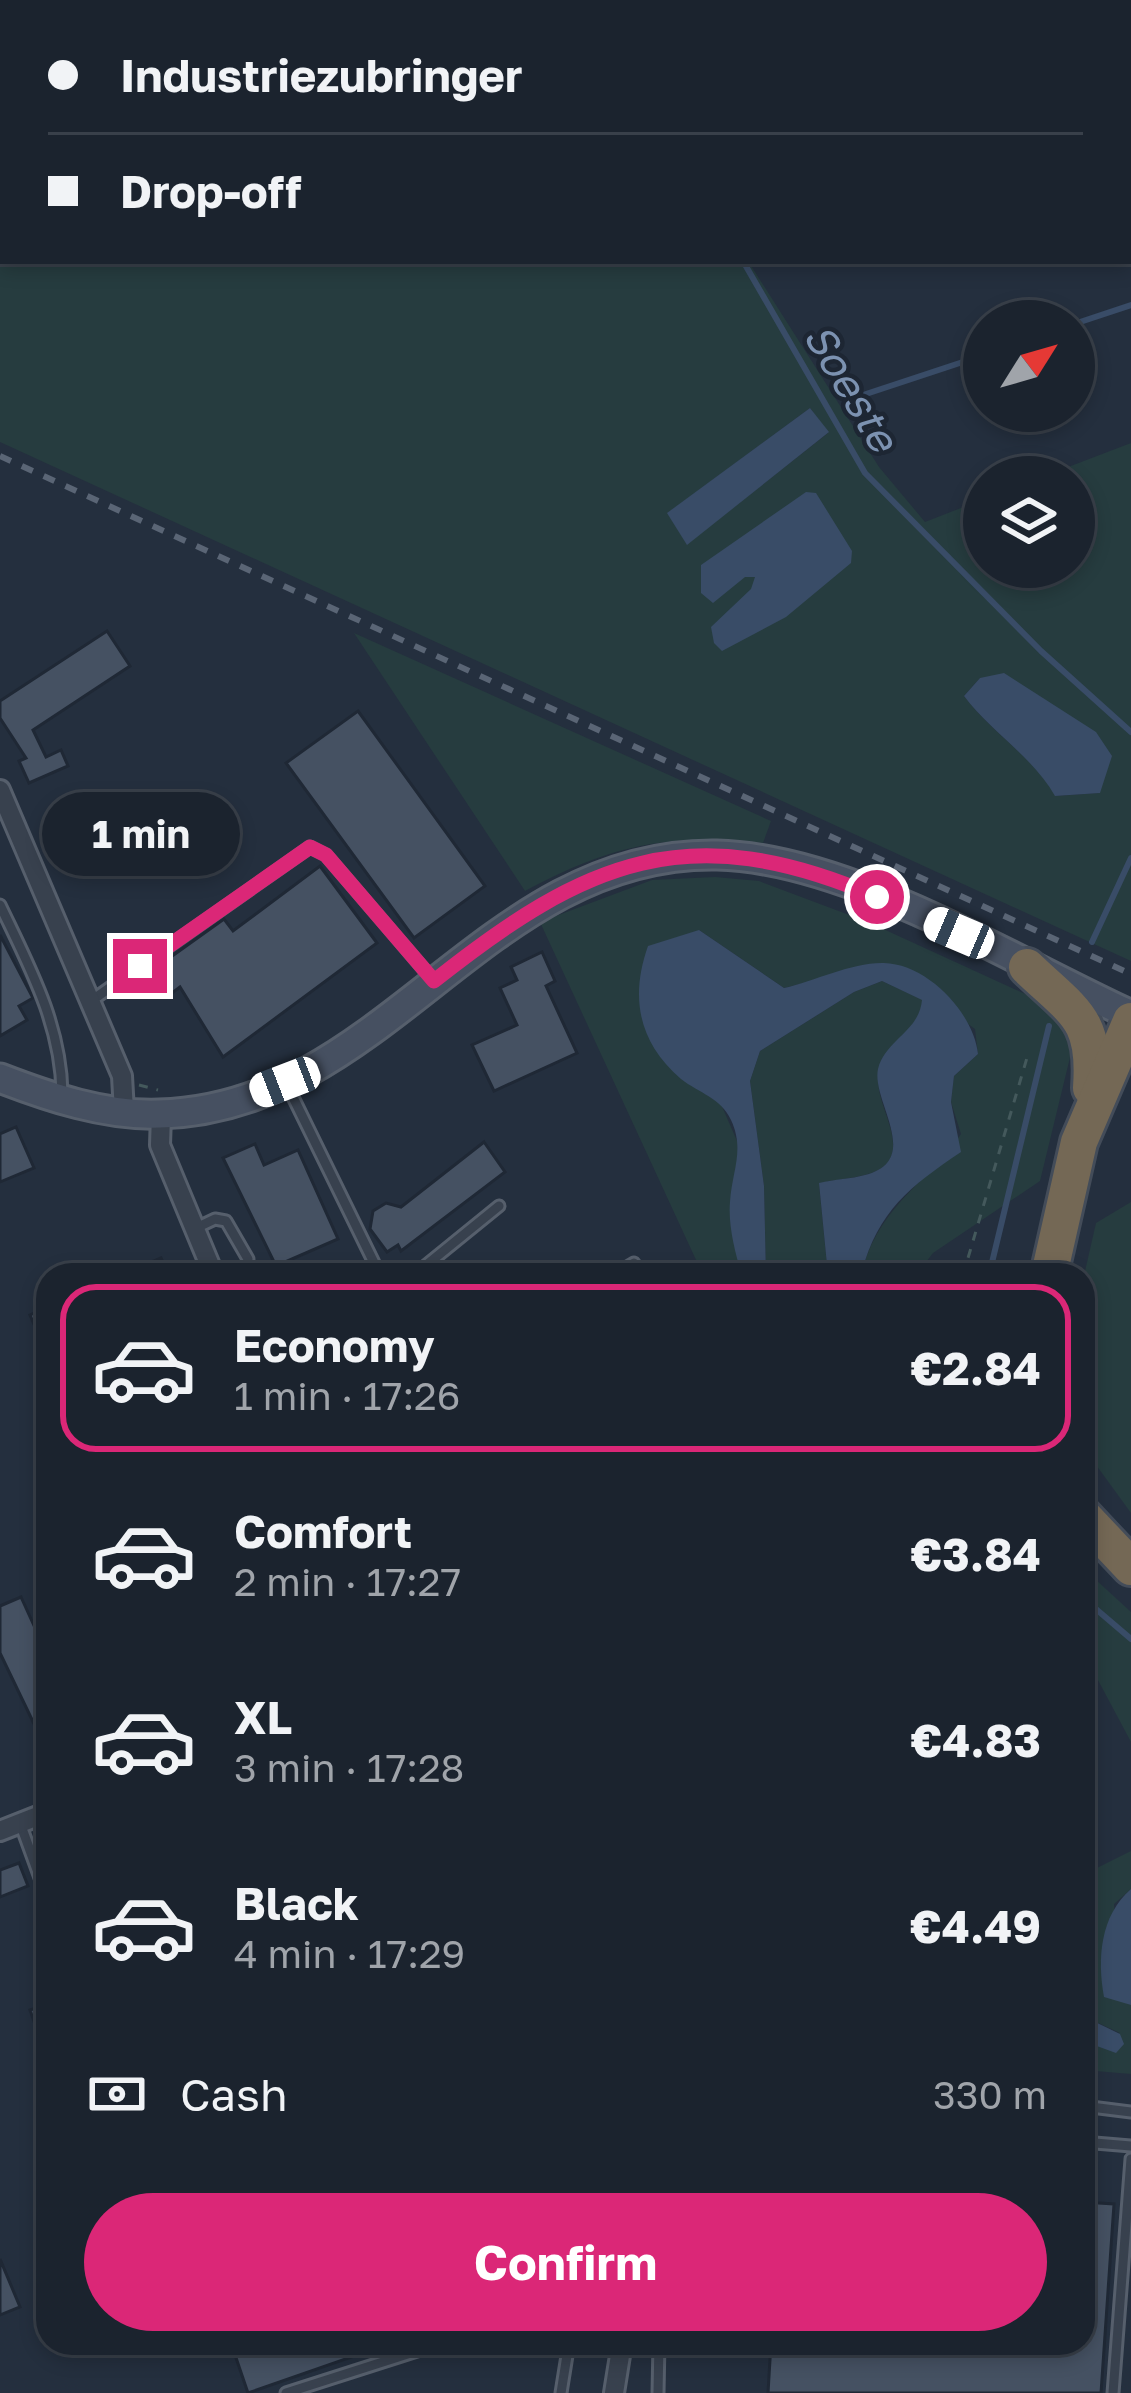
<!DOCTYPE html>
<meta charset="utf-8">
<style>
body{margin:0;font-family:"Golos Text",sans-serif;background:#242b36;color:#f1f3f6;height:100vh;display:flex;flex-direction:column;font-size:45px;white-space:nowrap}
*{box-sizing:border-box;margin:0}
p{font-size:39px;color:#a0a4aa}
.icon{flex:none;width:66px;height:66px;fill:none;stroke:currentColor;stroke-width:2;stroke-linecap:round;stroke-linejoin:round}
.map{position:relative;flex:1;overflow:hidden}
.details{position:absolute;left:36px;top:1263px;width:1059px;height:1092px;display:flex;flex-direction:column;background:#1b232e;border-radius:36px;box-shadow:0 6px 18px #0003,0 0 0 3px #39404a}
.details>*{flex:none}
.top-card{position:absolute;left:0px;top:0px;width:1131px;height:264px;box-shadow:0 6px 18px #0003,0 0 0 3px #39404a;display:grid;align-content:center;height:264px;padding:0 48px;background:#1b232e}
.needle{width:78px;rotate:53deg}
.buttons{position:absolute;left:963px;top:300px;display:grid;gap:24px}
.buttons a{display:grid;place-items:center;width:132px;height:132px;border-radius:50%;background:#1b232e;box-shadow:0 6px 18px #0003,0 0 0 3px #39404a;font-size:60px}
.end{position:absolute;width:54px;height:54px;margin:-27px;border:15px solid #db2777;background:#fff;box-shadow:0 0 0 6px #fff}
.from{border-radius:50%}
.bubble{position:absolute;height:84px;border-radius:42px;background:#1b232e;box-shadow:0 6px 18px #0003,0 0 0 3px #39404a;font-size:39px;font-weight:700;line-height:84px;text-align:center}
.car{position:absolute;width:36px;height:72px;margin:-36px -18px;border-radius:15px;box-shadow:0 0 9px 3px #0007;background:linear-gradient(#fff 24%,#345 0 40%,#fff 0 76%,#345 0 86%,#fff 0)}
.top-card b{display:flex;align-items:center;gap:42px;height:114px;font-size:45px}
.top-card b+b{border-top:3px solid #39404a}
.top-card i{width:30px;height:30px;background:#f1f3f6}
ul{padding:21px 0 0;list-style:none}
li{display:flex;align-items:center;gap:36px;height:168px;margin:0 24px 18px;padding:0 24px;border:6px solid transparent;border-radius:36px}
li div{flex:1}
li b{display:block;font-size:45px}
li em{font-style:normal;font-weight:700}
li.current{border-color:#db2777}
li>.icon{width:108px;height:108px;stroke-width:1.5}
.pay{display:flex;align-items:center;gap:30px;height:132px;padding:0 48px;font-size:45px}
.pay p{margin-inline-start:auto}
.button{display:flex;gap:24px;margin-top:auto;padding:24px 48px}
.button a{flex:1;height:138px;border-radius:72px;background:#db2777;color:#fff;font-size:48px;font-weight:700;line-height:138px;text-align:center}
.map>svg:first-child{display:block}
.green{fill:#263c3f;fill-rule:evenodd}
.water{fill:#394c67}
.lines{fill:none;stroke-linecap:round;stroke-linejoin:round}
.stream{stroke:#394c67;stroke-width:6}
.building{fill:#455162;stroke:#1f2835;stroke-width:3}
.lane-casing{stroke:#565f6c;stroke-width:15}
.street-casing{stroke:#565f6c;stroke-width:24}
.secondary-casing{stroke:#565f6c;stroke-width:33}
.highway-casing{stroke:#434c59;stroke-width:42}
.path{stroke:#44595c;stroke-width:3;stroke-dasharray:9 9;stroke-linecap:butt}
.lane{stroke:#38414e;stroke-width:9}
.street{stroke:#38414e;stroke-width:18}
.secondary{stroke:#465061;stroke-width:27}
.highway{stroke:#746855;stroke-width:36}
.rail{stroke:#5a6575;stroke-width:6;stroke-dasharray:12 12;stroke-linecap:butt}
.route{stroke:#db2777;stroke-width:15}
.labels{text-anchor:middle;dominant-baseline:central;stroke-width:9;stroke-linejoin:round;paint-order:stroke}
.water-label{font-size:42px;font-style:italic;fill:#7c92b1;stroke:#1d2633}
</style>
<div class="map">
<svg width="1131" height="2393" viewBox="0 0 1131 2393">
<rect width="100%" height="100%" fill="#242f3e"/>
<g class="green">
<path d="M 0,0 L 621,0 L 3,3 L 3,261 L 748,261 L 879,467 L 925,522 L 984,499 L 984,567 L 1074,567 L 1074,477 L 1042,477 L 1131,443 L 1131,961 L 0,442 ZM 810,408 L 828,433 L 687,544 L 668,513 ZM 980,678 L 1099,793 L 1056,796 C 1033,757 992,733 964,696 Z"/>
<path d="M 354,633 L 771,821 L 763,843 C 668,833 610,845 525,891 Z"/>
<path d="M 715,877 L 759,881 L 868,922 L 1036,999 L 1075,1037 L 1040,1181 L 933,1253 L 916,1275 L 861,1275 C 878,1207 924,1186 961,1134 L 951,1102 L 954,1076 L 978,1054 L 975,1029 L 885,963 L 784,988 L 699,930 L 682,1079 L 721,1104 L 740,1148 L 742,1275 L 703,1275 L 540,922 L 652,880 Z"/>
<path d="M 882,981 L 923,1000 C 918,1033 885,1044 879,1079 C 874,1108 922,1161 865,1175 C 850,1179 835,1179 819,1184 L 828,1275 L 766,1275 L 764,1186 L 750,1081 L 760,1051 L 854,992 Z"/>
<polygon points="1131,1202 1131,1513 1083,1447 1083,1280 1096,1223"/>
<polygon points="1083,1568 1131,1612 1131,1742 1083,1652"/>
<polygon points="1131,1851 1131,1889 1114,1904 1120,2000 1131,2005 1131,2074 1083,2070 1083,2041 1097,2045 1120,2033 1083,2016 1083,1875"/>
</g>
<g class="water">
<polygon points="810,408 829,432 687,545 667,513"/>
<polygon points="806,492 816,493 852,551 851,563 786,617 722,651 714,643 711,627 751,589 755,577 745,577 713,603 701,593 701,565"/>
<path d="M 1004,673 L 1096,732 L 1112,756 L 1100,793 L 1055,796 C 1033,757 992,733 964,696 L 980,678 Z"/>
<path d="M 699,930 L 784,988 C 815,981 853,962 884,963 C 928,964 974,1014 978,1054 L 954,1076 L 951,1102 L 961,1152 C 909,1187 877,1212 861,1275 L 828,1275 L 819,1183 C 835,1179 851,1179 865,1175 C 924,1160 871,1101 878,1069 C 886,1039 919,1032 922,1000 L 882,981 L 854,992 L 760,1051 L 750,1081 L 764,1186 L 766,1275 L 742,1275 C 735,1253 728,1225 730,1202 C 732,1171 745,1150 731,1120 C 721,1098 699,1093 681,1079 C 638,1042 630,997 648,946 Z"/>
<path d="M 1131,1889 L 1131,2005 L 1104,1997 C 1097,1959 1100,1916 1131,1889 Z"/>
<polygon points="1083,2016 1120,2034 1124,2044 1116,2053 1083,2041"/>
</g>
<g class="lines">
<g class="stream">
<polyline points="590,3 591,0"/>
<polyline points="743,261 865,473 1041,651 1131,732"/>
<polyline points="1074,324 1131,305"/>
<polyline points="866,394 984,355"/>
<polyline points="1092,942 1131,858"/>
<polyline points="989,1275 1049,1026"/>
<polyline points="1083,1598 1131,1639"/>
</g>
</g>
<g class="building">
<polygon points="107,631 130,666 33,730 46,757 61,750 68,766 29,783 19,761 26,758 0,718 0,701"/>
<polygon points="358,711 485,886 414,938 286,763"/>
<polygon points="320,866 377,943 223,1057 180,987 172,993 154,969 224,919 233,931"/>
<polygon points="0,935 33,998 19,1006 27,1020 0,1036"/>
<polygon points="542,952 555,981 546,986 577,1053 494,1091 472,1045 517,1025 500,988 517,980 511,967"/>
<polygon points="16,1127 34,1168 0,1182 0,1134"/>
<polygon points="484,1142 505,1172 401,1251 398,1245 387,1252 370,1229 373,1211 386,1203 401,1207"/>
<polygon points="255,1144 264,1165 298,1150 338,1239 276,1266 223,1158"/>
<polygon points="161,1258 169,1275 121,1275"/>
<polygon points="48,1307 48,1357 30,1315"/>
<polygon points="21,1597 45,1650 38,1653 48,1674 48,1753 0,1653 0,1606"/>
<polygon points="19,1863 28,1886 0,1897 0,1870"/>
<polygon points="48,2004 48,2056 46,2056 30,2010"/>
<polygon points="1083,2202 1114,2204 1101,2393 768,2393 771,2343 1083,2343"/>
<polygon points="0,2259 20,2307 0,2315"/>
<polygon points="231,2343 386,2343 386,2345 248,2393"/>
</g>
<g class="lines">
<g class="lane-casing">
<g id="lane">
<path d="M 0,905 C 29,966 61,1024 62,1093"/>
<polyline points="91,1001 310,847 326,855 433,980"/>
<polyline points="288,1087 380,1275"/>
<polyline points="194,1229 215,1219 226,1221 248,1259"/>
<polyline points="414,1275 499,1206"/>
<polyline points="614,1275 634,1263 640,1275"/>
<polyline points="20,1823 48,1900"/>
<polyline points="1083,2106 1131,2112"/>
<polyline points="1083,2142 1131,2146"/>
<polyline points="286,2393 442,2343"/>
<polyline points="561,2393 569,2343"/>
<polyline points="658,2393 659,2343"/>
<polyline points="1113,2393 1131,2159"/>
</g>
</g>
<g class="street-casing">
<g id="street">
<polyline points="0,790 122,1076 124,1112"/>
<polyline points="161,1115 160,1145 214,1275"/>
<polyline points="0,1831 48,1812"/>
<polyline points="614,2393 622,2343"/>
</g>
</g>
<g class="secondary-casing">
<path id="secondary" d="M 0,1078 C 49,1097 106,1116 159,1114 C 385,1109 485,851 717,855 C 848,858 1011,960 1131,1015"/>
</g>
<g class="highway-casing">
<g id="highway">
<path d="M 1027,967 C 1075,1013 1096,1018 1091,1088"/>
<polyline points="1049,1275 1079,1142 1131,1021"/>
<polyline points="1083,1516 1131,1567"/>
</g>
</g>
<g class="path">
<polyline points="139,1085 158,1090"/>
<polyline points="963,1275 1029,1051"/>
</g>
<use href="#lane" class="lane"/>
<use href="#street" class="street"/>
<use href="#secondary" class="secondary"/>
<use href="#highway" class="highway"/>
<polyline class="rail" points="0,456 1131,974"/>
</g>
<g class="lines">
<path class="route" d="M 140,966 L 310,847 L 326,855 L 434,981 C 586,860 689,816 877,897"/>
</g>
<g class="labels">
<g class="water-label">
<text transform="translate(852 387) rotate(59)">Soeste</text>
</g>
</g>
</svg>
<div class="buttons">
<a><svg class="needle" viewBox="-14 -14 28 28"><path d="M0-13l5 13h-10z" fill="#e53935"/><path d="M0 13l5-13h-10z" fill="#a0a4aa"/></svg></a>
<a><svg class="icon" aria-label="layers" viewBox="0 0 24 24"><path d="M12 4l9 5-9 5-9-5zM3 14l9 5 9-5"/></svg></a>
</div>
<i class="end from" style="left:877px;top:897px"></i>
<i class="end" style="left:140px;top:966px"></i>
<div class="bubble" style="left:42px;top:792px;width:198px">1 min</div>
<i class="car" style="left:959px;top:933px;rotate:293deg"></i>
<i class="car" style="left:285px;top:1082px;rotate:249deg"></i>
<div class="top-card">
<b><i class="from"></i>Industriezubringer</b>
<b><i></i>Drop-off</b>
</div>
<section class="details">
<ul>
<li class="current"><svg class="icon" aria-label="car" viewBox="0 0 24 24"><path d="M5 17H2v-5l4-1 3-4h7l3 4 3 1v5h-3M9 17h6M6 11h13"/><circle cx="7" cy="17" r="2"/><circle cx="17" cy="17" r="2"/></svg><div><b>Economy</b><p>1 min · 17:26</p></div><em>€2.84</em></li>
<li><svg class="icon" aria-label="car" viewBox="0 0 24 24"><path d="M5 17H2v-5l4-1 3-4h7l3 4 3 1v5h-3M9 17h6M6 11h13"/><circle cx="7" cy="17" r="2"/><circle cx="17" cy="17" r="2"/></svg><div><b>Comfort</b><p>2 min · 17:27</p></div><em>€3.84</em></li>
<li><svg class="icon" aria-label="car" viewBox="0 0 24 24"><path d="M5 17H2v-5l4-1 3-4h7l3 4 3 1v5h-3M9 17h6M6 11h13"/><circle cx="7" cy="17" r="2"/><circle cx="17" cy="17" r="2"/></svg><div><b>XL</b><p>3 min · 17:28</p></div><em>€4.83</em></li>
<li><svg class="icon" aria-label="car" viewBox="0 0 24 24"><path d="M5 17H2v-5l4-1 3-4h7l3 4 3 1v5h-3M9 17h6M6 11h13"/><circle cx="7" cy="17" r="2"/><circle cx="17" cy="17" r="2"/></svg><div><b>Black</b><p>4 min · 17:29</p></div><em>€4.49</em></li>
</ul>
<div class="pay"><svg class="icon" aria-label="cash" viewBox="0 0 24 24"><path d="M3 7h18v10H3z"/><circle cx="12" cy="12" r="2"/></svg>Cash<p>330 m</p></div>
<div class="button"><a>Confirm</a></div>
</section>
</div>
